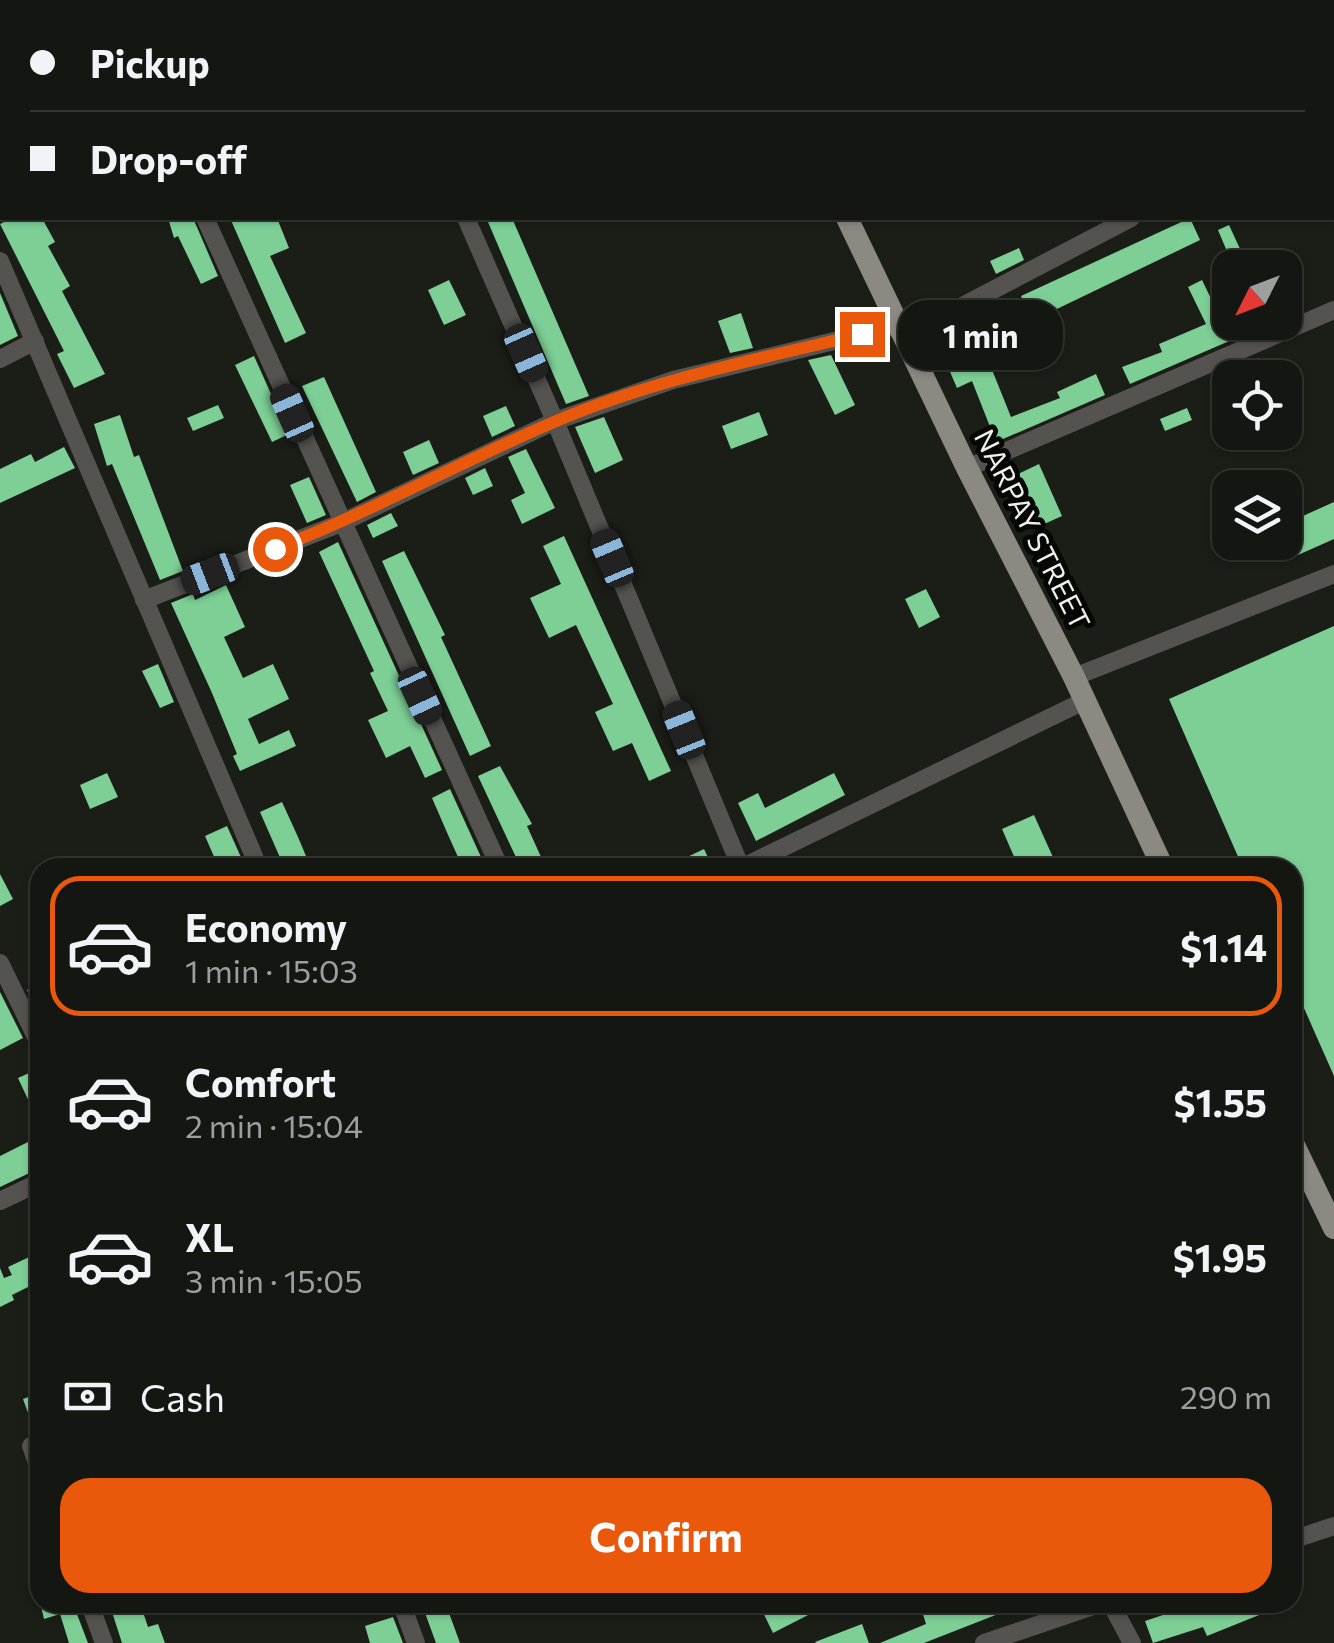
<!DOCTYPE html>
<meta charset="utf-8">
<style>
body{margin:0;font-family:Commissioner,sans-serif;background:#21231f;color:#f1f3f6;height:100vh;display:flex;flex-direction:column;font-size:38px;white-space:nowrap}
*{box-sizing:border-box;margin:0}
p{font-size:32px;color:#9d9f9f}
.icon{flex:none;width:55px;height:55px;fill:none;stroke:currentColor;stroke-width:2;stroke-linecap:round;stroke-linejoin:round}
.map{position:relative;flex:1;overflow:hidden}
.panel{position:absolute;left:30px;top:858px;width:1272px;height:755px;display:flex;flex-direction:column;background:#141611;border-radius:30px;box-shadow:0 2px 8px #0004,0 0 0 2px #333531}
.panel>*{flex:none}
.banner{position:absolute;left:0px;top:0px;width:1335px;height:220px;box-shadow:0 2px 8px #0004,0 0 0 2px #333531;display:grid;align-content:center;height:220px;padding:0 30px;background:#141611}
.needle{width:65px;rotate:228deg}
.buttons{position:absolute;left:1212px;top:250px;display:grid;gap:20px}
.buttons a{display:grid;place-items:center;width:90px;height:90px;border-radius:20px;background:#141611;box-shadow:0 2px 8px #0004,0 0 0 2px #333531;font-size:50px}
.end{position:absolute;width:45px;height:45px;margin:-22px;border:12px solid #ea580c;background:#fff;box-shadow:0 0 0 5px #fff}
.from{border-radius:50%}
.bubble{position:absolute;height:70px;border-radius:30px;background:#141611;box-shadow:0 2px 8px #0004,0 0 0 2px #333531;font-size:32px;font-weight:700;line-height:70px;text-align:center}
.car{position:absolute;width:30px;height:60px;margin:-30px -15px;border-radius:12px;box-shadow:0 0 8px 2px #0007;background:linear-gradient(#222 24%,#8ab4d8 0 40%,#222 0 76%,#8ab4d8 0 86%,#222 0)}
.banner b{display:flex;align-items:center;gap:35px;height:95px;font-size:38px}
.banner b+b{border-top:2px solid #333531}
.banner i{width:25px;height:25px;background:#f1f3f6}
ul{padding:18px 0 0;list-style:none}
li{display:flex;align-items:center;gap:30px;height:140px;margin:0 20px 15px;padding:0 10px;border:5px solid transparent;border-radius:30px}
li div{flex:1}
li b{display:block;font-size:38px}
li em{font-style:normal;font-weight:700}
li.selected{border-color:#ea580c}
li>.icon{width:90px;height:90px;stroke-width:1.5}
.pay{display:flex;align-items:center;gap:25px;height:110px;padding:0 30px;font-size:38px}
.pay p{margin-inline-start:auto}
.action{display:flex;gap:20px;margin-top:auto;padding:20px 30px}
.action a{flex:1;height:115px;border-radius:30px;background:#ea580c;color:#fff;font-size:40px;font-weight:700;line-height:115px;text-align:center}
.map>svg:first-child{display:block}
.building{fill:#7dcf96}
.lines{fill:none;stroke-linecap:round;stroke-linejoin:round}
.minor{stroke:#54534f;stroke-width:18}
.major{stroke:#8c8983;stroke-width:22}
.route{stroke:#ea580c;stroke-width:12}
.labels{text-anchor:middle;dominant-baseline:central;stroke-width:10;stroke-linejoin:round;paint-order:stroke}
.street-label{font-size:28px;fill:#eff1ec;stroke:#060705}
</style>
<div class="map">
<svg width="1334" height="1643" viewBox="0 0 1334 1643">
<rect width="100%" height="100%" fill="#1b1d17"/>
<g class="building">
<polygon points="13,218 42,218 55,242 48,246 70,286 62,291 105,374 74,388 57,354 64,351 0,224"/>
<polygon points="168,218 193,218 218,276 201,284 178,236 174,238"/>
<polygon points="230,218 277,218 289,248 270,256 306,333 285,343"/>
<polygon points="498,218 512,218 589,396 566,404 488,222"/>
<polygon points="1190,218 1200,240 1032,321 1021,296"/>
<polygon points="1229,225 1247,264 1238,268 1234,268 1218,230"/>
<polygon points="1019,248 1024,260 996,274 990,261"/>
<polygon points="449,280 466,315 444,325 428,290"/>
<polygon points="1202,280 1219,315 1230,310 1230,322 1273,322 1130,384 1122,367 1162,352 1159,344 1206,324 1188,287"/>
<polygon points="0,293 18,336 0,345"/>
<polygon points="741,313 753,348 730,353 718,321"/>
<polygon points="972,320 1011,417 1060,398 1057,392 1096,374 1105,395 996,442 972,381 957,388 935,337"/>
<polygon points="831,355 855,405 835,415 808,360"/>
<polygon points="254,356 289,434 272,442 235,365"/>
<polygon points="324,377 376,492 357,502 302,386"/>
<polygon points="218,405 224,418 193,431 187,418"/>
<polygon points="506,406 515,426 492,437 483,416"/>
<polygon points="1187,408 1192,420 1165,431 1160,419"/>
<polygon points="759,412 768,435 731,449 722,426"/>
<polygon points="120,415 134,457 139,455 183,571 160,580 112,464 107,466 94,424"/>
<polygon points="604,417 623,460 595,473 575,427"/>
<polygon points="429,440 439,463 413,475 403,452"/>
<polygon points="64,447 75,468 0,503 0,469 31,454 35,462"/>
<polygon points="526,449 555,508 522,524 511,500 525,493 508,457"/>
<polygon points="1039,464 1062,516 1042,525 1018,474"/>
<polygon points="485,468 493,486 473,495 465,478"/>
<polygon points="309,477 326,515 307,523 290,485"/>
<polygon points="1334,502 1334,539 1298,555 1285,524"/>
<polygon points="391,513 398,526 373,538 367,525"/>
<polygon points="564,536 671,771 649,781 632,743 613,751 595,712 613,704 576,625 549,638 530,598 561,584 543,546"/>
<polygon points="338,542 442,770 425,778 410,746 386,758 368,720 388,711 370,673 374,671 319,552"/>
<polygon points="404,551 445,635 441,637 491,746 470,756 382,561"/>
<polygon points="226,585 245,627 224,637 243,678 273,664 289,699 248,719 259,744 289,730 296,746 240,771 233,756 237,754 212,693 171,603 193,594 195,600"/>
<polygon points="926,589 940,617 919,628 905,599"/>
<polygon points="1334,626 1334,1076 1292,981 1292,868 1243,868 1169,699"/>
<polygon points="158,664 174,702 160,708 142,671"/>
<polygon points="500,766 532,824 527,826 546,868 521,868 478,776"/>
<polygon points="107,773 118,797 90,809 80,785"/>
<polygon points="834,773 845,795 756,841 738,803 758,793 765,808"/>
<polygon points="450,789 486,868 463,868 449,837 432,798"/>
<polygon points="282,802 298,837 311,868 285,868 278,853 260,812"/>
<polygon points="1034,815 1056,864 1019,868 1002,829"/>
<polygon points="227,826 244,864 235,868 219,868 205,836"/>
<polygon points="704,849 713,868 664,868"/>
<polygon points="0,874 13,899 0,906"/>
<polygon points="40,983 40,1016 27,990"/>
<polygon points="0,992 23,1038 0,1050"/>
<polygon points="40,1068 40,1125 18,1078"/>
<polygon points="40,1136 40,1168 0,1187 0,1156"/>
<polygon points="40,1252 40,1281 12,1295 14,1300 0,1307 0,1268 4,1278 12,1275 8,1267"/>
<polygon points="40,1393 40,1418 31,1421 23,1399"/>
<polygon points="40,1602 77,1602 75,1609 88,1643 69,1643 60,1614 44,1619"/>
<polygon points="421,1602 445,1602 460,1643 436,1643"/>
<polygon points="758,1602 807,1602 812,1613 773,1633"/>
<polygon points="955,1602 1026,1603 924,1643 880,1643 926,1624 922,1611"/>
<polygon points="1202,1602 1265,1602 1269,1611 1207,1636 1203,1627 1153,1643 1145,1621"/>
<polygon points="140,1603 148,1627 158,1624 165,1643 122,1643 112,1612"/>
<polygon points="393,1617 403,1643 370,1643 365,1626"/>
<polygon points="862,1624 869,1643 816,1643 815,1642"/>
</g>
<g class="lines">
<g class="minor">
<polyline points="108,0 109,2"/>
<polyline points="1273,0 1274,2"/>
<polyline points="358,2 364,0"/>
<polyline points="821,2 824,0"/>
<polyline points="1106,2 1110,0"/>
<polyline points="1332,125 1334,129"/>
<polyline points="0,159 2,157"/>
<polyline points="205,218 500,868"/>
<polyline points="466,218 555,421 741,868 1084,701"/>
<polyline points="0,261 259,868"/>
<polyline points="905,336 1131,218"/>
<polyline points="0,359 35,341"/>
<polyline points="967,468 1334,310"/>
<polyline points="144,600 341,523 555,421 673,380 900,325"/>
<polyline points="1074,677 1334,574"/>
<polyline points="0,963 40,1045"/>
<polyline points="0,1201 40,1182"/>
<polyline points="40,1442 31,1446 40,1471"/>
<polyline points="1292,1540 1334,1526"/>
<polyline points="89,1602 104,1643"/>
<polyline points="401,1602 416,1643"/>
<polyline points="1110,1602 1132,1643"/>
<polyline points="984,1643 1105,1602"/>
</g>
<g class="major">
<polyline points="740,0 741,2"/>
<polyline points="847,218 967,468 1074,677 1163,868"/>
<polyline points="1292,1141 1334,1228"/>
</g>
</g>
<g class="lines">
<path class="route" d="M 275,549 C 371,512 460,462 554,422 C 652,380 759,359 862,334"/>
</g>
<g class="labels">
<g class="street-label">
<text transform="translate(1033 529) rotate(63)">NARPAY STREET</text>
</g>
</g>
</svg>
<div class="buttons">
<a><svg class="needle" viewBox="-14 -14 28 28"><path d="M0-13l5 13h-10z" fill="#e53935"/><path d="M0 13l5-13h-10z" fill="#9d9f9f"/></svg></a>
<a><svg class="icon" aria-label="locate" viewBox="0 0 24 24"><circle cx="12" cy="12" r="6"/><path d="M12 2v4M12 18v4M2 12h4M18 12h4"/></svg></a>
<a><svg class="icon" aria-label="layers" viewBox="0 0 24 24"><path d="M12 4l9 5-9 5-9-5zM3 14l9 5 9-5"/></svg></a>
</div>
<i class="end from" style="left:275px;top:549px"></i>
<i class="end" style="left:862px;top:334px"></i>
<div class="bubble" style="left:898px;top:300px;width:165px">1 min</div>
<i class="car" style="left:526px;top:353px;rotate:156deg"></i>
<i class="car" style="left:292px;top:413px;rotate:336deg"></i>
<i class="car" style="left:612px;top:558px;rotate:337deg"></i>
<i class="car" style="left:210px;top:574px;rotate:249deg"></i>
<i class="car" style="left:420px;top:696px;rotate:155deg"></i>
<i class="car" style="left:684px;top:730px;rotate:338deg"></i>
<div class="banner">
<b><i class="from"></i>Pickup</b>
<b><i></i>Drop-off</b>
</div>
<section class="panel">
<ul>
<li class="selected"><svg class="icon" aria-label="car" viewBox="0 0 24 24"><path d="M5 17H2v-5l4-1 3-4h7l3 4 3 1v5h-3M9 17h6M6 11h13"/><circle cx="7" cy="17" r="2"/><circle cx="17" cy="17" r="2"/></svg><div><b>Economy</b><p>1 min · 15:03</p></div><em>$1.14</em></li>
<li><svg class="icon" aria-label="car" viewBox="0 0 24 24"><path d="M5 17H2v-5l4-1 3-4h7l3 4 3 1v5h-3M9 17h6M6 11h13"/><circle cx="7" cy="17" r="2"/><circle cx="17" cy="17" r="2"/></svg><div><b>Comfort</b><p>2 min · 15:04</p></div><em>$1.55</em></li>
<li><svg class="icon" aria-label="car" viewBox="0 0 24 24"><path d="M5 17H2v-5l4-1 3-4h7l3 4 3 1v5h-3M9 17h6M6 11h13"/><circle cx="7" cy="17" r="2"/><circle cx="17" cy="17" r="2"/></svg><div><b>XL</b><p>3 min · 15:05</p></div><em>$1.95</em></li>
</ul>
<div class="pay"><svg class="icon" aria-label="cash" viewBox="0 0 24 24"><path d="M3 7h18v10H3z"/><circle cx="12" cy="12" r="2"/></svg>Cash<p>290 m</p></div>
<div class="action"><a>Confirm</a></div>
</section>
</div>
